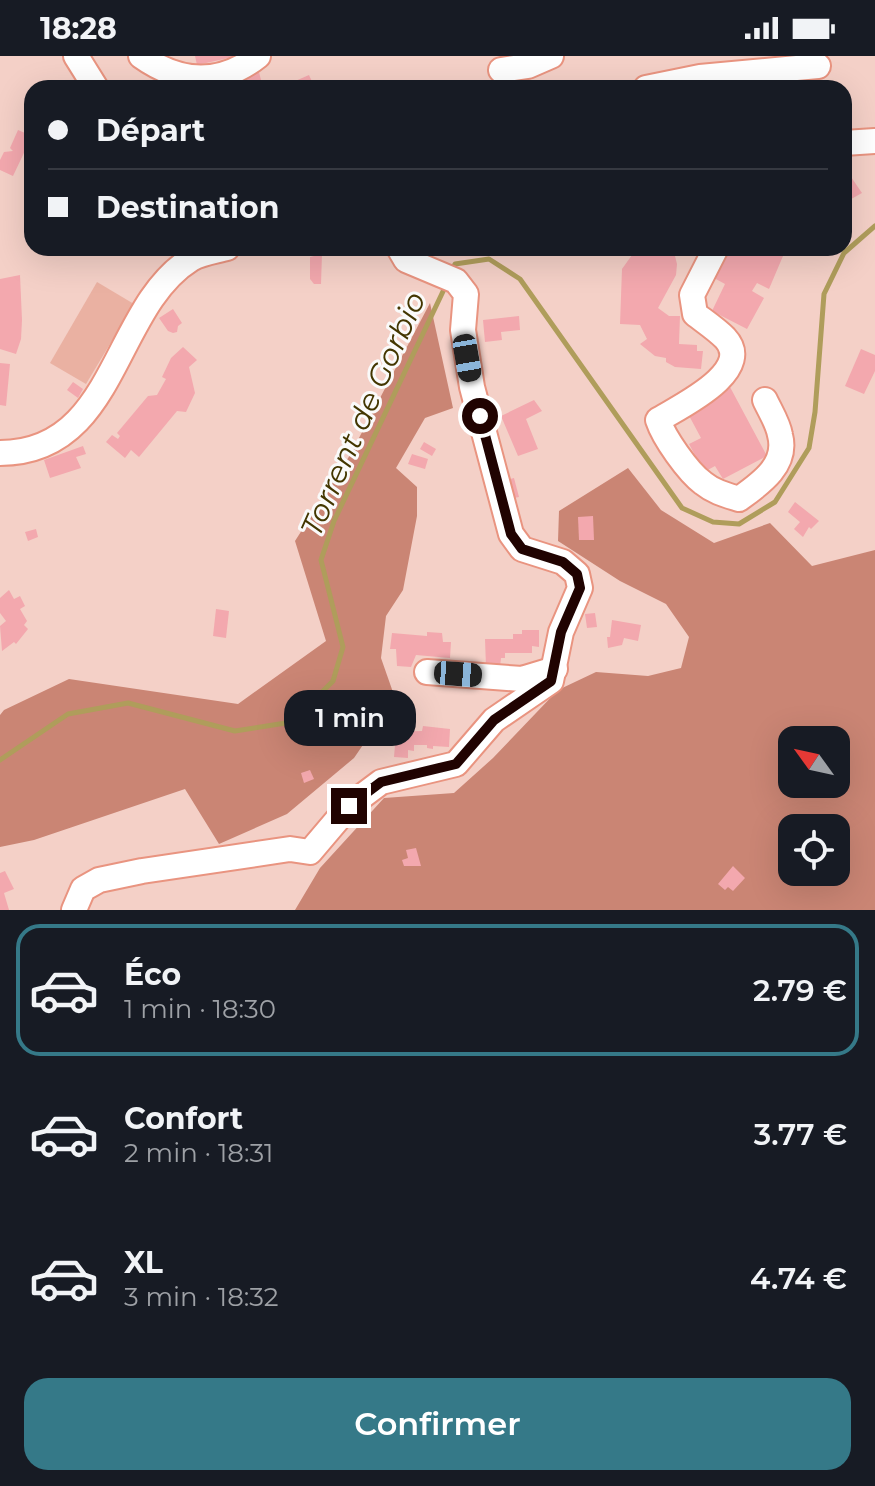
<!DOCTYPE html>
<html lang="fr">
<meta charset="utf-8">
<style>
body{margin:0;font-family:Montserrat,sans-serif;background:#242831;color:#f1f3f6;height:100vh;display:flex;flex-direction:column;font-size:30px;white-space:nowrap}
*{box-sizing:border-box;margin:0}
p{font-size:26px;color:#9ea1a6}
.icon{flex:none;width:44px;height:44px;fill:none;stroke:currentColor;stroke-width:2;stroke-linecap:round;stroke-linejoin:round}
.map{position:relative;height:854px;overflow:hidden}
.details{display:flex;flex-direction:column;background:#171b24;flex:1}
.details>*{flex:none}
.guide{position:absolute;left:24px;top:24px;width:828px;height:176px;border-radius:24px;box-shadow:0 8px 32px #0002;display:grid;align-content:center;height:176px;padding:0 24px;background:#171b24}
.needle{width:52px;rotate:303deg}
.buttons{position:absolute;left:778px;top:670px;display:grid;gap:16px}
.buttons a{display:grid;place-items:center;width:72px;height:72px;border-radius:16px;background:#171b24;box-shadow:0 8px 32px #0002;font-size:40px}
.end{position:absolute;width:36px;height:36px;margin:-18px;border:10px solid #200301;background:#fff;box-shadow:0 0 0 4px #fff}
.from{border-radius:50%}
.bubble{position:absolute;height:56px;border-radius:24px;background:#171b24;box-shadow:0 8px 32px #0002;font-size:26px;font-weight:600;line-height:56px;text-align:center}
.car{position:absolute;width:24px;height:48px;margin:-24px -12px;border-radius:10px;box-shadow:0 0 6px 2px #0007;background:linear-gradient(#222 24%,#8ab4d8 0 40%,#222 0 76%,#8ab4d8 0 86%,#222 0)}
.guide b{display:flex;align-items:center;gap:28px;height:76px;font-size:30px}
.guide b+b{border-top:2px solid #363941}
.guide i{width:20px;height:20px;background:#f1f3f6}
ul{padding:14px 0 0;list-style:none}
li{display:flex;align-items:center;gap:24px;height:132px;margin:0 16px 12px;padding:0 8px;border:4px solid transparent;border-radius:24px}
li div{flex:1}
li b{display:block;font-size:30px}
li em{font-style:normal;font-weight:600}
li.active{border-color:#357988}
li>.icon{width:72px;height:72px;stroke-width:1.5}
.primary-button{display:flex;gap:16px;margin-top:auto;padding:16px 24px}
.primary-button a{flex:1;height:92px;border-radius:24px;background:#357988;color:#fff;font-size:32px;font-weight:600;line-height:92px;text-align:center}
.status{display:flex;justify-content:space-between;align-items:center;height:56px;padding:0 40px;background:#171b24;direction:ltr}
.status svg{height:22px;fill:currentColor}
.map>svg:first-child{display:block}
.green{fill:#eab1a2}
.forest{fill:#ca8574;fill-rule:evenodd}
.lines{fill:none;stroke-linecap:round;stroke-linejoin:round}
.stream{stroke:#af9d5b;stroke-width:5}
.building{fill:#f3a8ae}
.minor-casing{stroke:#e99480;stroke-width:28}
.minor{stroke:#fff;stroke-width:24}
.route{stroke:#200301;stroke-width:10}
.labels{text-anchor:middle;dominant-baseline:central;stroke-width:6;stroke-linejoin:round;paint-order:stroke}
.water-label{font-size:30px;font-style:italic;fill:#433600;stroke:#fafafa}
</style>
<div class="status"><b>18:28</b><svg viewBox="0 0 49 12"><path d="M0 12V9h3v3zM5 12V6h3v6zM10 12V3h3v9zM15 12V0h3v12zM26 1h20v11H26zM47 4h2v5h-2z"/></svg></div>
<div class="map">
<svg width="875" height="854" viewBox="0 0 875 854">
<rect width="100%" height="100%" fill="#f4d0c7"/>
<polygon class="green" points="97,226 134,248 86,328 50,307"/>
<g class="forest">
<polygon points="430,247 453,352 425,362 396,412 417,431 417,460 403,534 386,560 381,602 395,642 354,702 287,758 219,788 185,733 34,784 0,791 0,659 4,654 69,623 238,648 326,585 295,485 350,399"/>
<path d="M 628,412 L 661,454 L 714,487 L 770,467 L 812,510 L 875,494 L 875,854 L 295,854 L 320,812 L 384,742 L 454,737 L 493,702 L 558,634 L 596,616 L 648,620 L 681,612 L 689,581 L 666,548 L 620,525 L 558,485 L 559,455 ZM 792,684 L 836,684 L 836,728 L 792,728 ZM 792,772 L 836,772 L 836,816 L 792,816 Z"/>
</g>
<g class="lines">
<g class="stream">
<polyline points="452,214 455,208 489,203 520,223 682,452 713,466 739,468 775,446 809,392 815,356 824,238 844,197 875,170"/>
<polyline points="0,704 68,658 128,647 235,675 292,666 333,625 343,591 321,504 334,465 447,227"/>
</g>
</g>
<g class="building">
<polygon points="195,0 233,0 233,1 197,9"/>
<polygon points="259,16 263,32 236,32 234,22"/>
<polygon points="309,19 315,32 287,32 286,29"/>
<polygon points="18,74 32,80 13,120 0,114 0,104 4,96 13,95 10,92"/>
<polygon points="849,118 862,137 844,147 844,122"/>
<polygon points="637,192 672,192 674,196 677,208 676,219 658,252 669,260 680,260 679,288 697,289 697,295 703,295 701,313 675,311 666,306 666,302 655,300 640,288 647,283 640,269 620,268 622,213"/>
<polygon points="730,192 767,192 783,200 769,233 757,227 752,235 764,242 747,273 712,255 725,228 714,222"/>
<polygon points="322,198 321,228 314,228 310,223 310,201"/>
<polygon points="20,219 22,264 21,283 16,298 0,293 0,223"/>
<polygon points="173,253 182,267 178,270 177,276 173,277 168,275 159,262"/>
<polygon points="519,260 520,274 501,276 502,284 485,286 483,264"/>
<polygon points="183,291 197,304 189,311 195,337 186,356 177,355 139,401 131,394 125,402 106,386 112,379 118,383 120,380 117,377 148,340 157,339 166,323 162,321 171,302"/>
<polygon points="861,293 875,299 875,315 864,338 845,330"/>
<polygon points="0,307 10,308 6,350 0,349"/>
<polygon points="73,326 83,333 78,342 67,334"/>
<polygon points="730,331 767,400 723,423 715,410 704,416 689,388 701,382 686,354"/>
<polygon points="534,344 542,355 526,363 538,393 518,400 501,360"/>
<polygon points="424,386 436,393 432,400 420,393"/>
<polygon points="83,390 86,398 76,401 81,412 50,422 44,404"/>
<polygon points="412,398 428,403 425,413 408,408"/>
<polygon points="514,422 519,441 505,444 501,425"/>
<polygon points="795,446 819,465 811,473 809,471 803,481 794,473 800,466 788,456"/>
<polygon points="593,460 594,484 579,484 578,461"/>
<polygon points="36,473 38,481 28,485 25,476"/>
<polygon points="9,534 14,543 20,540 25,550 20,553 27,565 24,569 28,573 16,588 14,586 2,595 0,570 6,565 0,557 0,542"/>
<polygon points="216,553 229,555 226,582 213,580"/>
<polygon points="595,557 597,571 587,572 585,558"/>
<polygon points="612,564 641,569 638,585 624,582 622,589 608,592 607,581 610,581"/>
<polygon points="522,574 539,574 539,591 532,590 532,597 505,597 505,602 501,602 500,611 486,611 485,583 513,583 513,578 522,578"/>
<polygon points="427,576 442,577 443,586 451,586 450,602 416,599 411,611 397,610 396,593 390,593 392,577 427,580"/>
<polygon points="423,670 450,673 449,691 433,690 433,693 427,692 427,689 414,689 414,695 408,694 408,702 394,701 395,689 386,688 387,676 422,675"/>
<polygon points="310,714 314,723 304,727 301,717"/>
<polygon points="416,792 421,810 404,810 402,804 408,802 406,794"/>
<polygon points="733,810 745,822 733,835 728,831 725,834 718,828"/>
<polygon points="5,815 14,833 4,837 9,854 0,854 0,817"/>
</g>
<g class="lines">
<g class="minor-casing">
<g id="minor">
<polyline points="76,0 96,32"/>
<path d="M 141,0 C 179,27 220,30 258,0"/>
<polyline points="501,14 528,10 551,0"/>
<polyline points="646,32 700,21 818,10"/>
<polyline points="844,87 875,85"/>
<path d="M 716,192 L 692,239 L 695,258 C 704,265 716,273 725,282 C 756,315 679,351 658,364 C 664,382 688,416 703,427 C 714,436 726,439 739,443 C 760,428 788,409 780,379 C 778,367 770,355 765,344"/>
<path d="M 0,397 C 117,397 112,252 191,203 C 201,197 216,195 227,192"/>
<polyline points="427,616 522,623 555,613"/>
<polyline points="74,854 83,833 99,824 142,815 290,793 310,796 349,750 381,726 456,708 494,664 551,625 561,576 580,532 577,518 563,506 522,493 511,478 472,331 463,274 466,238 456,225 406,204 399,192"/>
</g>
</g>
<use href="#minor" class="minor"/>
</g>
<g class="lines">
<polyline class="route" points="349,750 381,726 456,708 494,664 551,625 561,576 580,532 577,518 563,506 522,493 511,478 480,360"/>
</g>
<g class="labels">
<g class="water-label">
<text transform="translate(363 358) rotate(-66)">Torrent de Gorbio</text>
</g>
</g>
</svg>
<div class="buttons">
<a><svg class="needle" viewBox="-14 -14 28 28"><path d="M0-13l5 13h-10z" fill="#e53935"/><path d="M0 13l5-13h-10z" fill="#9ea1a6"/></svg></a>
<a><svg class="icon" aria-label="locate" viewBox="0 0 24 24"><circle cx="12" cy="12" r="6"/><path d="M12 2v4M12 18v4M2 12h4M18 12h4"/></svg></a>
</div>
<i class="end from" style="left:480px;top:360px"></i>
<i class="end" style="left:349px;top:750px"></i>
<div class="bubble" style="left:284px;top:634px;width:132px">1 min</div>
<i class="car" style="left:467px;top:302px;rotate:170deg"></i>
<i class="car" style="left:458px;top:618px;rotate:94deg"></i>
<div class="guide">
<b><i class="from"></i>Départ</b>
<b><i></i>Destination</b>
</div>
</div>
<section class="details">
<ul>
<li class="active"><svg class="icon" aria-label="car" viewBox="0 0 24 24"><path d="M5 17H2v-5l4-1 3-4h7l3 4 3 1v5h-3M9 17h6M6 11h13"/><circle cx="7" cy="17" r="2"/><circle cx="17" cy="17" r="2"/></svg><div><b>Éco</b><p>1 min · 18:30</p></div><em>2.79 €</em></li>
<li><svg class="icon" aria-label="car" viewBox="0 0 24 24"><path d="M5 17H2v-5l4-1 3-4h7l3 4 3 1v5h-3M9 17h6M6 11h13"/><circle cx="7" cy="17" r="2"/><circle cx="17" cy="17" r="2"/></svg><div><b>Confort</b><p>2 min · 18:31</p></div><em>3.77 €</em></li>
<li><svg class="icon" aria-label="car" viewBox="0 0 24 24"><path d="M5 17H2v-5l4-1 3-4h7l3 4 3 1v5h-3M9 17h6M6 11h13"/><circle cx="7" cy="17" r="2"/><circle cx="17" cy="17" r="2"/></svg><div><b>XL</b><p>3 min · 18:32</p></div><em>4.74 €</em></li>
</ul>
<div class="primary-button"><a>Confirmer</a></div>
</section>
